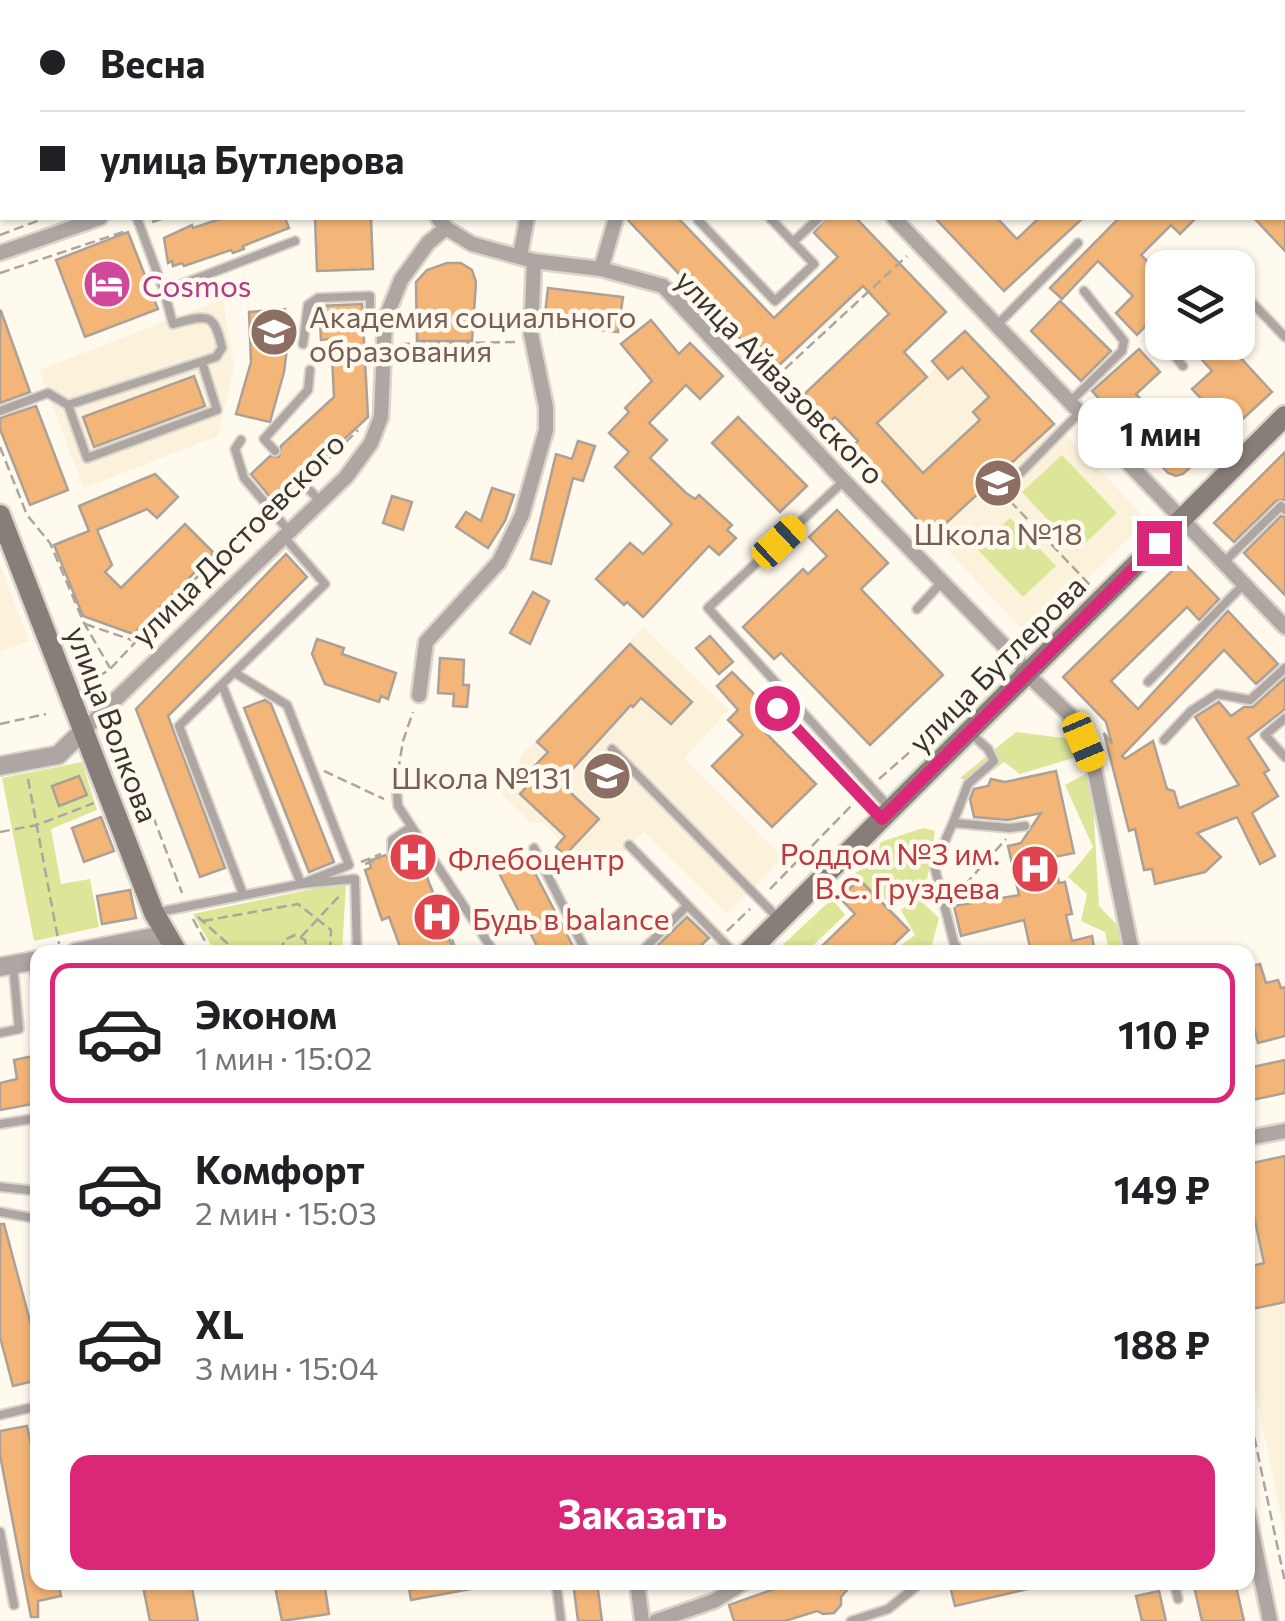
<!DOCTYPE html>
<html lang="ru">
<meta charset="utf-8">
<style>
body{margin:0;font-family:Commissioner,sans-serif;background:#f6f6f6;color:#202124;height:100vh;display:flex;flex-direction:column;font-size:38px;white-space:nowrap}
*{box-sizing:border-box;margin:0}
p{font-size:32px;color:#757577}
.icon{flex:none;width:55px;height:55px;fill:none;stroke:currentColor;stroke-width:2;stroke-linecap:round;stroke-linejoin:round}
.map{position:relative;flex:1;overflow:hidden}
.panel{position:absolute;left:30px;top:945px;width:1225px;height:645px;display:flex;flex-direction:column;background:#fff;border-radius:20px;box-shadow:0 2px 8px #0004}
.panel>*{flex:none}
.guide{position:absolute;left:0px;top:0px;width:1285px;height:220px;box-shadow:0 2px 8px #0004;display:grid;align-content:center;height:220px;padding:0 40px;background:#fff}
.buttons{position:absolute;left:1145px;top:250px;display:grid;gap:20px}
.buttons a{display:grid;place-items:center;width:110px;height:110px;border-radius:20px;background:#fff;box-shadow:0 2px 8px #0004;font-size:50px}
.end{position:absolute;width:45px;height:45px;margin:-22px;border:12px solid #db2777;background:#fff;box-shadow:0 0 0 5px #fff}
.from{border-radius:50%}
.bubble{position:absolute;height:70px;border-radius:20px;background:#fff;box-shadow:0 2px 8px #0004;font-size:32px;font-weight:700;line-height:70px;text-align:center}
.car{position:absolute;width:30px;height:60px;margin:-30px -15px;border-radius:12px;box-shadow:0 0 8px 2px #0007;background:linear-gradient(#f5c518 24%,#345 0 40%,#f5c518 0 76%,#345 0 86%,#f5c518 0)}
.guide b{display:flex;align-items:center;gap:35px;height:95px;font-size:38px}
.guide b+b{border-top:2px solid #e0e0e0}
.guide i{width:25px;height:25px;background:#202124}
ul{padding:18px 0 0;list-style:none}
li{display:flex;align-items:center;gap:30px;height:140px;margin:0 20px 15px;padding:0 20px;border:5px solid transparent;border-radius:20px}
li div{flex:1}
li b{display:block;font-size:38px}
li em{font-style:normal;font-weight:700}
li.active{border-color:#db2777}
li>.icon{width:90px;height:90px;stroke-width:1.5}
.action{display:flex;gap:20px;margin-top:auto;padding:20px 40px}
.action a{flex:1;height:115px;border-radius:20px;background:#db2777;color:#fff;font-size:40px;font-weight:700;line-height:115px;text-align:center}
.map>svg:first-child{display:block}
.built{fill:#fcf2dc}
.green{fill:#dde598}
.building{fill:#f3b578;stroke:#ada196;stroke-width:2.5}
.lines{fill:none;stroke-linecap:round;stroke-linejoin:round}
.service-casing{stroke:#dbd6cc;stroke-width:12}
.minor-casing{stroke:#dbd6cc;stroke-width:19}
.tertiary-casing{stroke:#dbd6cc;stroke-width:22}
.secondary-casing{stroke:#dbd6cc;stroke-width:25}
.path{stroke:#aba69e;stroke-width:2.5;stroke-dasharray:10 5;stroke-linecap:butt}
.service{stroke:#ada6a3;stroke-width:8}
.minor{stroke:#ada6a3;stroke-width:14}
.tertiary{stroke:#ada6a3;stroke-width:18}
.secondary{stroke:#887e79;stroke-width:20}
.route{stroke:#db2777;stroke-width:12}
.labels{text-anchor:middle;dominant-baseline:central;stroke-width:9;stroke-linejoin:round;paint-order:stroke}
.hotel-label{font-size:30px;fill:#b23c85;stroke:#fff9ee;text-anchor:start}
.education-label{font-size:30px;fill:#785e54;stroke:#fff9ee;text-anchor:start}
.street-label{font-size:30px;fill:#393631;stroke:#fff9ee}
.health-label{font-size:30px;fill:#be3a42;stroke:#fff9ee;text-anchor:start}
</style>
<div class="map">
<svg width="1285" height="1621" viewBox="0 0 1285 1621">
<rect width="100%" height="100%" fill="#fff9ee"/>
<g class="built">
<polygon points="223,299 234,366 218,436 84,488 39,370"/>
<polygon points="937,367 948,379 962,367 998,368 1011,377 1147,520 1029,637 851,447"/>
<polygon points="0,564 29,641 0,652"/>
<polygon points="643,627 729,710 684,758 783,858 727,914 644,832 604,872 560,841 544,823 531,823 502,795 523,753"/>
<polygon points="1285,1209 1285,1534 1248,1357 1248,1216"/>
</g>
<g class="green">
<polygon points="1062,455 1117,513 1077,551 1022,492"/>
<polygon points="1010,518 1056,566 1023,597 977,549"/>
<polygon points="1016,732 1071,739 1080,756 1020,774 1004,762 975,784 960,778"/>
<polygon points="82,762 97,810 51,829 61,884 90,879 99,927 34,941 2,778"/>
<polygon points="1086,774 1093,801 1099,906 1121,929 1125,952 1109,952 1105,932 1081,921 1087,894 1068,877 1093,847 1065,785"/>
<polygon points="923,828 935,831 926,886 886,900 851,876 875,860 881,842"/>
<polygon points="346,882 342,952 215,952 193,914"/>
<polygon points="917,897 939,918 930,952 892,952 915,935 901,910"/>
<polygon points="832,899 845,915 806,952 775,952"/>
</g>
<g class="building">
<polygon points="223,218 285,218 289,228 243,246 244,249 233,253 231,250 184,266 182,263 173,266 172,261 168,263 164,238 192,225 193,228"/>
<polygon points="315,218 371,218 373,269 317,271"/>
<polygon points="626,218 678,218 774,318 838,257 814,233 826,218 856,218 946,312 904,352 927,377 877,423 923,473 980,420 973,412 989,397 962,367 948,379 932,361 965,331 1054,424 932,536 851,447 858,441 835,417 824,427 798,400 889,314 863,286 772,372"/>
<polygon points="935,218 997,218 1017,239 1039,218 1083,218 1004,291"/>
<polygon points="1119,218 1196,218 1180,234 1171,225 1141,255 1162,276 1162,309 1137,335 1116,313 1133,296 1098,261 1062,299 1050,288"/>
<polygon points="1254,218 1285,218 1285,251"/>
<polygon points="128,232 158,309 85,337 56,260"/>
<polygon points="447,263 461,263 472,270 476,282 472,341 417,341 416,282 427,270"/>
<polygon points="548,288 623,297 618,332 544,323"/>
<polygon points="1060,301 1111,351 1081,381 1031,331"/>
<polygon points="362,304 368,417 306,475 296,474 295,485 275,503 251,474 270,456 279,457 281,446 334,397 331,339 321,340 319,306"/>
<polygon points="285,309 288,341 284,372 270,422 236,414 251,362 249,312"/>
<polygon points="1,311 30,392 0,403 0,312"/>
<polygon points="651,320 679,354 690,343 723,376 700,399 686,385 649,423 667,440 650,458 686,493 695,499 699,495 732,525 727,530 736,538 719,555 709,546 643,617 627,602 624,605 596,579 630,543 643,554 672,524 615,467 629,452 609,433 629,412 625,408 652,381 621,344"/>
<polygon points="1186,342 1226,342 1272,392 1183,474 1176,476 1168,473 1092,391 1139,349 1160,372 1136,394 1164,424 1178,421 1192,425 1210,408 1192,389 1212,371"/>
<polygon points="194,376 205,406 94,447 83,417"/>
<polygon points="36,406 68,490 30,505 0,429 0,418"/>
<polygon points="738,417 807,486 780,512 712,443"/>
<polygon points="578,441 595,446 583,481 573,478 551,564 531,559 556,454 572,459"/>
<polygon points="1285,452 1285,500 1276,501 1234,542 1214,523"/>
<polygon points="155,474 178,497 157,518 147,509 97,530 112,565 105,572 121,588 185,524 214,553 133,634 83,616 54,545 89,531 79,506"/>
<polygon points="492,488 514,495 505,521 488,548 456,527 466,512 481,521"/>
<polygon points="392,496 412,502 403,530 383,523"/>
<polygon points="837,510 888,563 861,589 943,675 870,745 781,653 774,659 743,627 803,569 808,574 827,556 809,537"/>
<polygon points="1281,516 1285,517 1285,595 1244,553"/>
<polygon points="286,554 307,577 168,716 225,868 200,877 136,709"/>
<polygon points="1182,561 1219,599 1199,620 1187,607 1111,681 1138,709 1228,611 1278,664 1256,684 1224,650 1122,756 1125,759 1153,741 1167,789 1174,791 1179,808 1239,785 1195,717 1219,702 1231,716 1244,707 1253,707 1285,678 1285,709 1248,738 1269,770 1264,773 1278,796 1252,813 1275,856 1260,864 1237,817 1197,833 1221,857 1205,872 1155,884 1152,869 1144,870 1135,829 1129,831 1104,733 1112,744 1106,722 1063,677"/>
<polygon points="533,592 549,601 530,644 510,633"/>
<polygon points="710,636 733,662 719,674 696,648"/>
<polygon points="317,639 344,648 342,654 396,673 388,699 381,696 379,702 325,684 312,654"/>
<polygon points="630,644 692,702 671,724 641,698 633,707 631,705 560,783 599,819 565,855 556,847 565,836 520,794 532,781 526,775 548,752 537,742"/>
<polygon points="440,658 464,660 463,685 469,685 467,707 453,706 454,694 438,693"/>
<polygon points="732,672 770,710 756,723 816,784 772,827 712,766 743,735 728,720 738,710 717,686"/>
<polygon points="265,700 271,704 334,862 309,872 244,708"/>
<polygon points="1056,771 1074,853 1054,857 1059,883 1065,882 1072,914 1066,915 1072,941 1092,936 1095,952 1031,952 1024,920 961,936 954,906 1019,895 1008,846 1021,843 1041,813 1008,820 974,817 970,799 974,789 988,786 991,779 1005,782"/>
<polygon points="79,776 87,795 59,806 52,786"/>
<polygon points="101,817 114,851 84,862 72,828"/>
<polygon points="408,847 409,852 417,849 454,952 402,952 389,917 382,920 365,870 371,868 369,861 385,855 395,860 400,850"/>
<polygon points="527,858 536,875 576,952 540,952 499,873"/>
<polygon points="859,879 909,930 886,952 816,952 855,914 840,898"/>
<polygon points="130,890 136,918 102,924 97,896"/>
<polygon points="687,917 709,938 694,952 651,952"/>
<polygon points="1260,964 1266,983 1278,980 1281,988 1285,987 1285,1036 1258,1043 1248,1004 1248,967"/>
<polygon points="38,1055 38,1103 0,1110 0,1083 17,1079 14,1060"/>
<polygon points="1285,1060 1285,1093 1248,1101 1248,1068"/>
<polygon points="1285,1156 1285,1302 1248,1310 1248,1267 1264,1263 1252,1207 1248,1208 1248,1164"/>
<polygon points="0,1224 4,1224 38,1351 38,1380 13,1386 0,1337"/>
<polygon points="27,1426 38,1478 38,1582 58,1582 61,1596 38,1601 38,1617 31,1617 0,1455 0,1431"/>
<polygon points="142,1582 191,1582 198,1621 150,1621"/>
<polygon points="274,1582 324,1582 329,1614 282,1621"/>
<polygon points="408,1582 471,1582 471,1589 411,1600"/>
<polygon points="573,1582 597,1582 602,1621 578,1621"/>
<polygon points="794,1582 854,1582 841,1597 841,1605 834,1613 823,1614 817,1611 785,1621 734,1621 729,1605"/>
<polygon points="949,1582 1031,1582 1032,1588 955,1606"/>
<polygon points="1193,1582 1235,1582 1244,1621 1202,1621"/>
<polygon points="1159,1591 1166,1621 1142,1621 1136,1596"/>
</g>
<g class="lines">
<g class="service-casing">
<g id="service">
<polyline points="957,0 960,2"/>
<polyline points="1080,0 1083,2"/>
<polyline points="84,2 94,2"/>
<polyline points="165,2 167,0"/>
<polyline points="256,2 258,0"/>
<polyline points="0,91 2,88"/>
<polyline points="0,157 2,156"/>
<polyline points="137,218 164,291 295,241"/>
<polyline points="701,218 698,220 775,301 814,264 770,218"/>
<polyline points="793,242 819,218"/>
<polyline points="1238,288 1285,337"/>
<polyline points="1162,324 1154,332 1162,342"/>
<polyline points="997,325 1078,243"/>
<polyline points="1163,342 1183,366"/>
<polyline points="303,344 308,305 318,298 370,296 370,314 383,327"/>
<polyline points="1070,402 1122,351 1124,341 1084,291"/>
<polyline points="68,405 87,458 217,410 202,362"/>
<path d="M 0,411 L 48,393 L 68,405 L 216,357 L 222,348 C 214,311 207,315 173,324 L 164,291"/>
<polyline points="241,440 235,449 244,478 288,530"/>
<polyline points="275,451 264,439 308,390 310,370"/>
<polyline points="300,480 320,501"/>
<polyline points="844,481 708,608 889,807"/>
<polyline points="1002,492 1080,412"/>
<polyline points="1223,563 1281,506 1285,510"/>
<polyline points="917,609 942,582"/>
<polyline points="235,673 287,705 349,865 301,884"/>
<polyline points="1148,682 1244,584"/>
<polyline points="222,685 301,884"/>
<polyline points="777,708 878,816"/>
<polyline points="1285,718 1265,735 1285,757"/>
<polyline points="1164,740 1191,711 1217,694 1250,700 1285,668"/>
<polyline points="612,749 777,917"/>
<polyline points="396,783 398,806 494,952"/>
<polyline points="953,823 968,784 994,761 988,749 969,732"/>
<polyline points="629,845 733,952"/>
<polyline points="534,848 586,952"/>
<polyline points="392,853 392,840 411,827"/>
<polyline points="243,894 179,726 325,584 285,538"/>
<polyline points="159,912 301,884 355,879 357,952"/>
<polyline points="366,952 375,952"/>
<polyline points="641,952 687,906"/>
<polyline points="960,952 954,943 934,865 953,823 1010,828 1025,826"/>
<polyline points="33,964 38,989"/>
<polyline points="0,1033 19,1029 13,965"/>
<polyline points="0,1124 38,1118"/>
<polyline points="0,1187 38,1191"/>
<polyline points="0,1212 38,1219"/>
<polyline points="0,1415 38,1406"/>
<polyline points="0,1532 14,1605"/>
<polyline points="556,1582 561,1621"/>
<polyline points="1174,1582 1178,1599"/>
<polyline points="851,1621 888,1609 922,1582"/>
</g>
</g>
<g class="minor-casing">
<g id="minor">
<polyline points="220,0 223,2"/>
<polyline points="1234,0 1237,2"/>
<polyline points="537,2 538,0"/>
<polyline points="818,2 820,0"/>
<polyline points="1282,52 1285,55"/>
<polyline points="438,218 446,228 472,244 534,261 601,269 663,286 844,481 1016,658 1027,674 1075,720 1093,763 1132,952"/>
<polyline points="894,218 1285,627"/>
<polyline points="0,253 100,218"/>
<polyline points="520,256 527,218"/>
<polyline points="601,269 616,218"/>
<polyline points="419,695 426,642 499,562 522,515 546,430 546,407 531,334 534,261"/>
<polyline points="85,729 346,477 371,443 381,417 385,320 401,280 428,243 446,228"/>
<polyline points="1248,1138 1285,1131"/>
<polyline points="1248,1513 1270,1621"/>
<polyline points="637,1582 642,1621"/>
<polyline points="656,1621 714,1601 745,1582"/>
</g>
</g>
<g class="tertiary-casing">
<g id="tertiary">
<polyline points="0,766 58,755 85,729"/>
<polyline points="76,952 164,935"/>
<polyline points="0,967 38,960"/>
</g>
</g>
<g class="secondary-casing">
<g id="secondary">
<polyline points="0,515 154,913 177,952"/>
<polyline points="748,952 1285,416"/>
</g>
</g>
<g class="path">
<polyline points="191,0 194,2"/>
<polyline points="152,222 165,218"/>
<polyline points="0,235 45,218"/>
<polyline points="0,273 126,231"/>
<polyline points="400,344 517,342"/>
<polyline points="774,379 907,256"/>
<polyline points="0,447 27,515 50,543 84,623 110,668"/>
<polyline points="314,474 358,430"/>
<polyline points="1010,501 1090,585"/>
<polyline points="283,507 294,494"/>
<polyline points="85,624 135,641"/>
<polyline points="98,677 110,669 215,558 237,553 267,523"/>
<polyline points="116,718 182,893"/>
<polyline points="0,724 46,714"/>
<polyline points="324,771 384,799"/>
<polyline points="398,771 403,741 413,712"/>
<polyline points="28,779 59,944"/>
<polyline points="879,779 1001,672"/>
<polyline points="0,832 37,825 94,803"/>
<polyline points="361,862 381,854"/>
<polyline points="365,864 380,858"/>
<polyline points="424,870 457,952"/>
<polyline points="770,889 852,805"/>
<polyline points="955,896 1006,839"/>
<polyline points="198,917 237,952"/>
<polyline points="193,919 211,952"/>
<polyline points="203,921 298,904 331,930 330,952"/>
<polyline points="727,931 750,909"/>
<polyline points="301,937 342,893"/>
<polyline points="281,952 284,940 295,935 305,940 307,952"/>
<polyline points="1248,1408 1285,1582"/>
</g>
<use href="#service" class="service"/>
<use href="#minor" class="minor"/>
<use href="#tertiary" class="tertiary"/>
<use href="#secondary" class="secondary"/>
</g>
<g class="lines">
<polyline class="route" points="777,708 882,819 1159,543"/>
</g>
<defs>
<g id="hotel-disc" transform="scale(2.5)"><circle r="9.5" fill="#d1479c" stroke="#fff9ee"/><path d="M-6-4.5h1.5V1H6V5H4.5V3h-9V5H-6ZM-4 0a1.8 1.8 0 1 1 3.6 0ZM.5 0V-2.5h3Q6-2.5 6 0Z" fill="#fff"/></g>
<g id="university-disc" transform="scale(2.5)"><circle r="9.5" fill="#8d6e63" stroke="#fff9ee"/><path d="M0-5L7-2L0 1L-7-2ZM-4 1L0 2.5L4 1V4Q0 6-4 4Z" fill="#fff"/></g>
<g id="school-disc" transform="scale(2.5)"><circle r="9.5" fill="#8d6e63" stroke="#fff9ee"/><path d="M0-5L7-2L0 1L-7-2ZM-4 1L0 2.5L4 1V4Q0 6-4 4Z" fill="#fff"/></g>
<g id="hospital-disc" transform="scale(2.5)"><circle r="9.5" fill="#e0444e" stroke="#fff9ee"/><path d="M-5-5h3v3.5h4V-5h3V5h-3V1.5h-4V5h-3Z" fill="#fff"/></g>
</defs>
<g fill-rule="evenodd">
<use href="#hotel-disc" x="107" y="284"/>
<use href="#university-disc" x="274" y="332"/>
<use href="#school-disc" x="998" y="483"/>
<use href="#school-disc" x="607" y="776"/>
<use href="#hospital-disc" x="413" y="857"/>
<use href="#hospital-disc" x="1035" y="869"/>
<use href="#hospital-disc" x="437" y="917"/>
</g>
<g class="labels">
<g class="hotel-label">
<text x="142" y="284">Cosmos</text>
</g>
<g class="education-label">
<text x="309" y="315">Академия социального<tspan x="309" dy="34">образования</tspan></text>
<text x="998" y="532" text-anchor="middle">Школа №18</text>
<text x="572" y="776" text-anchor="end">Школа №131</text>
</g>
<g class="street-label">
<text transform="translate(781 376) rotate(46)">улица Айвазовского</text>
<text transform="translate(237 538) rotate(-45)">улица Достоевского</text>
<text transform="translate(996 663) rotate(-45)">улица Бутлерова</text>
<text transform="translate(114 724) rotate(69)">улица Волкова</text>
</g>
<g class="health-label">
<text x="1000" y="852" text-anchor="end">Роддом №3 им.<tspan x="1000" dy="34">В.С. Груздева</tspan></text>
<text x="448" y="857">Флебоцентр</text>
<text x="472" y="917">Будь в balance</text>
</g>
</g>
</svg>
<div class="buttons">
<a><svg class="icon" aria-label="layers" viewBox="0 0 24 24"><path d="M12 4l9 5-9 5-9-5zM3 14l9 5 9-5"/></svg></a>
</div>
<i class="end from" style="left:777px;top:708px"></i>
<i class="end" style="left:1159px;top:543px"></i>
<div class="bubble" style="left:1078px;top:398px;width:165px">1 мин</div>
<i class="car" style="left:779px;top:542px;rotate:47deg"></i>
<i class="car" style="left:1084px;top:742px;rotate:157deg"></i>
<div class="guide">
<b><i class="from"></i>Весна</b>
<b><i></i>улица Бутлерова</b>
</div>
<section class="panel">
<ul>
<li class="active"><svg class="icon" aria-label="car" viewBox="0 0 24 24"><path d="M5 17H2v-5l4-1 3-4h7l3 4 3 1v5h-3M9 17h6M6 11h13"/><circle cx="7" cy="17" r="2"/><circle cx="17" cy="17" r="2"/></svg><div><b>Эконом</b><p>1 мин · 15:02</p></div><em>110 ₽</em></li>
<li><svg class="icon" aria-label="car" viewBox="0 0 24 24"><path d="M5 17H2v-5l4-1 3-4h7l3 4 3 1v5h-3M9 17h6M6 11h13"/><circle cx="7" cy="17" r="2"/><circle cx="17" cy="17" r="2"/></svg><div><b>Комфорт</b><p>2 мин · 15:03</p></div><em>149 ₽</em></li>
<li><svg class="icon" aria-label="car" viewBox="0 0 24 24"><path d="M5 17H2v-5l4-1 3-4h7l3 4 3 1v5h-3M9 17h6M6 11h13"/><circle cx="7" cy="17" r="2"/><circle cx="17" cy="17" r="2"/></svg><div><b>XL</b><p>3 мин · 15:04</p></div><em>188 ₽</em></li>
</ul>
<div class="action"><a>Заказать</a></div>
</section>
</div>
